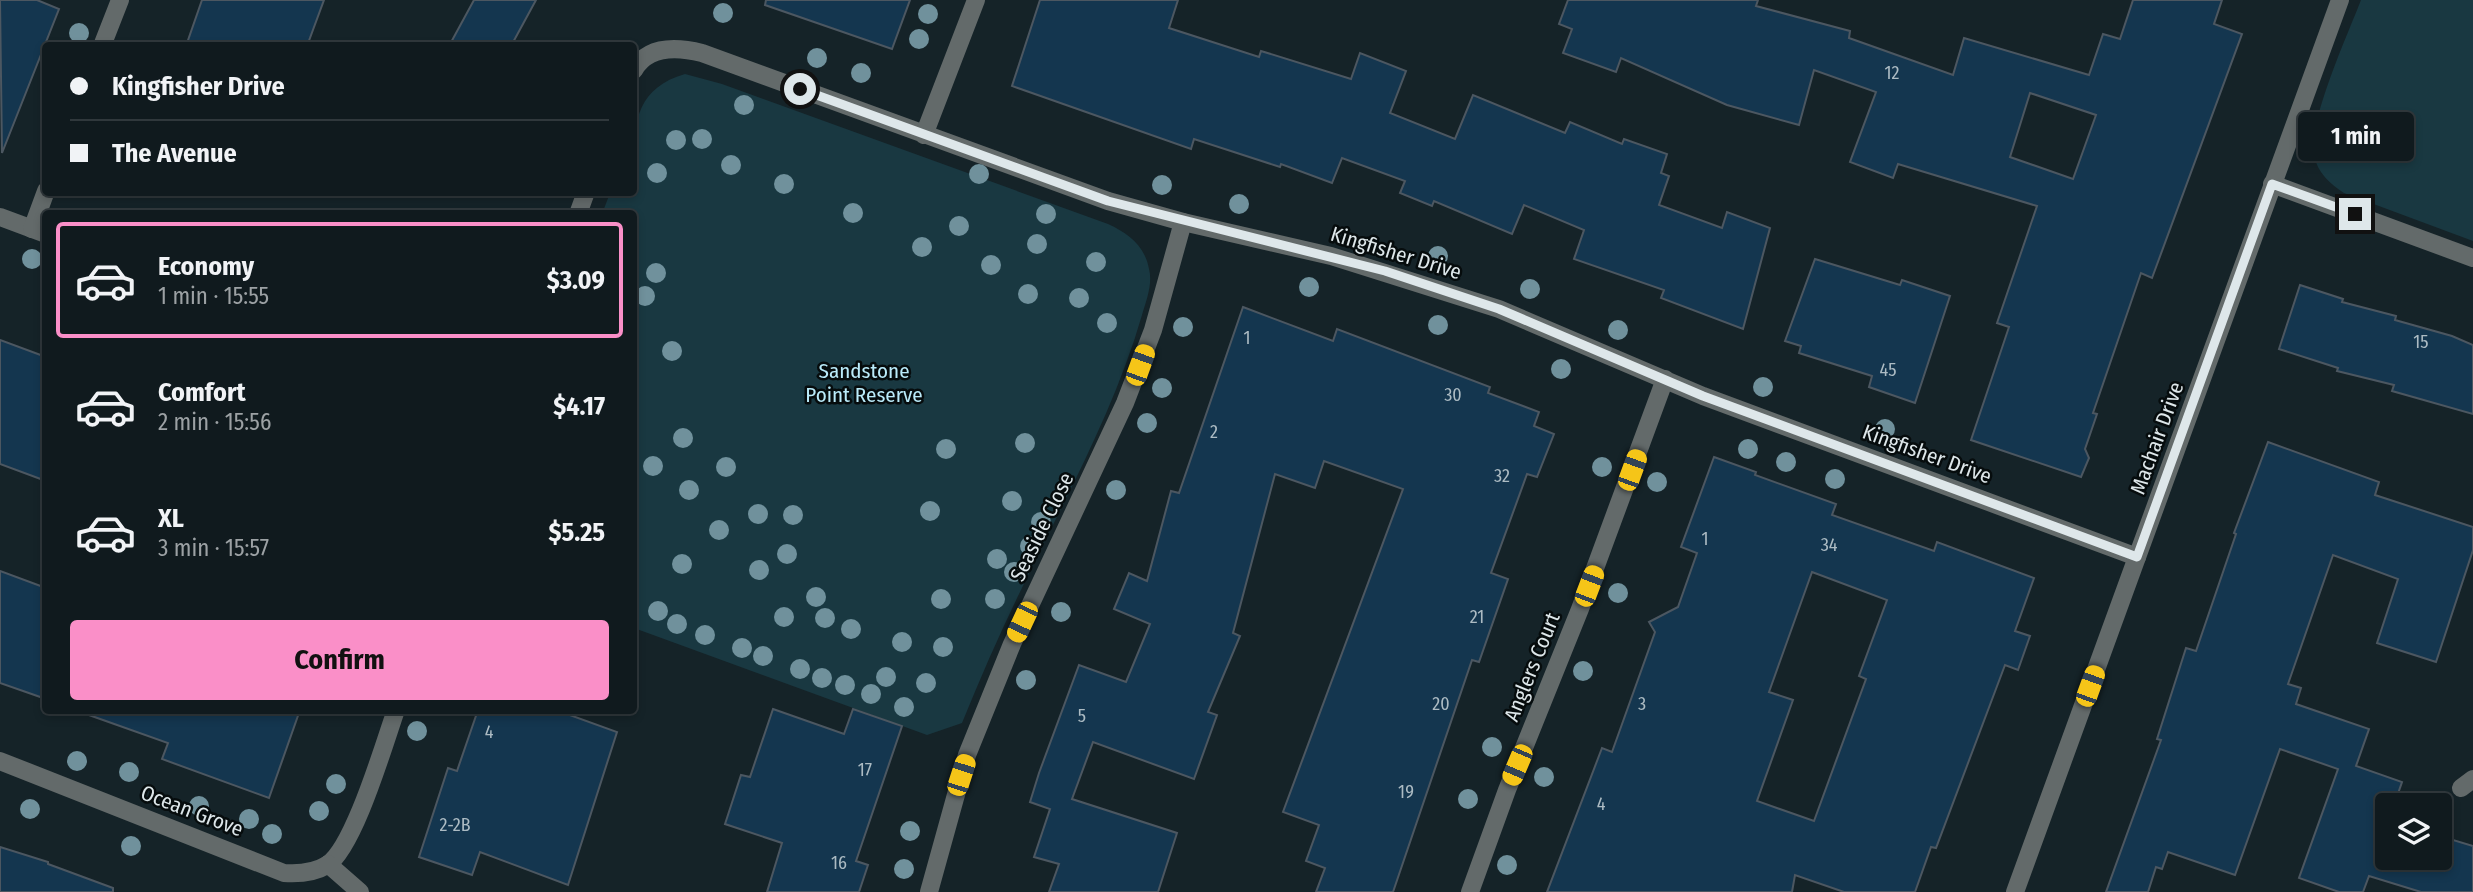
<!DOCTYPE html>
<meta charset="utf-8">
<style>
body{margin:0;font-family:"Fira Sans Condensed",sans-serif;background:#1e272b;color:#f1f3f6;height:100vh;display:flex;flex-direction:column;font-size:26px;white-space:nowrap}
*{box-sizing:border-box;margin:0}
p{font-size:23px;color:#9ca1a4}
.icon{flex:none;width:38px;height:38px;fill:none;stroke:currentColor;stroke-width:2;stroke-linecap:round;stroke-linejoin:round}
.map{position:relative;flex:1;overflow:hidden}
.drawer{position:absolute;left:42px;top:210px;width:595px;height:504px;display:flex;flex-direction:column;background:#101a1e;border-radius:7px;box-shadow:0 4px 10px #0003,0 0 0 2px #30383c}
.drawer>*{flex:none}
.guide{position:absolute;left:42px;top:42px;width:595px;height:154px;border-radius:7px;box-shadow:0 4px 10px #0003,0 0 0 2px #30383c;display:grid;align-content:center;height:154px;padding:0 28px;background:#101a1e}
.fabs{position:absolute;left:2375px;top:793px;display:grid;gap:14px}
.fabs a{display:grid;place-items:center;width:77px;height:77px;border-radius:7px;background:#101a1e;box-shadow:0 4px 10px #0003,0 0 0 2px #30383c;font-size:35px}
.end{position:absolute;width:32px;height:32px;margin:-16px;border:9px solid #dee7ea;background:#111;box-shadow:0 0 0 4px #111}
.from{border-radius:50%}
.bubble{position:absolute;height:49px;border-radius:7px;background:#101a1e;box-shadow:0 4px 10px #0003,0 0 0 2px #30383c;font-size:23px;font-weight:700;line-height:49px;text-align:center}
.car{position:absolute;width:21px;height:42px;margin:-21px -10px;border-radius:9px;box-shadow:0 0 5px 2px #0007;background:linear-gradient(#f5c518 24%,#345 0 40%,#f5c518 0 76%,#345 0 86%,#f5c518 0)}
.guide b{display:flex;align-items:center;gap:24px;height:66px;font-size:26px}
.guide b+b{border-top:2px solid #30383c}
.guide i{width:18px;height:18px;background:#f1f3f6}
ul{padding:12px 0 0;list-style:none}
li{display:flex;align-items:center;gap:21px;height:116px;margin:0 14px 10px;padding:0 14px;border:4px solid transparent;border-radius:7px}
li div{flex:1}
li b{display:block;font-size:26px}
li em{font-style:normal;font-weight:700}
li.active{border-color:#fa8fc8}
li>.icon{width:63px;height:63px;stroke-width:1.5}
.action{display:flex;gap:14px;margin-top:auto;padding:14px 28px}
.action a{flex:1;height:80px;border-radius:7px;background:#fa8fc8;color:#111;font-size:28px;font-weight:700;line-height:80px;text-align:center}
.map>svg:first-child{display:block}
.green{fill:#193841}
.building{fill:#14364f;stroke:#4c5761;stroke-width:2;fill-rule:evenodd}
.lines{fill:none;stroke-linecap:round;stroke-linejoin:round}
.minor{stroke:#636a6a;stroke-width:18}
.tree{fill:#70919c}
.route{stroke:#dee7ea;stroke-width:9}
.labels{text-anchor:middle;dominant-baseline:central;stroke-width:5;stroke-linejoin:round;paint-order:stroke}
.number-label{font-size:18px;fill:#acbbc3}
.street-label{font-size:21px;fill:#dee7ea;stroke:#060c0d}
.park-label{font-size:21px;fill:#baebfa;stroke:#060c0d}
</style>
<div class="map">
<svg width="2473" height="892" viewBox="0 0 2473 892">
<rect width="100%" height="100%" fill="#152328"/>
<g class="green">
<path d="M 2361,0 L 2473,0 L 2473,241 L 2344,193 C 2330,184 2318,173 2314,156 C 2307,124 2348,34 2361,0 Z"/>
<path d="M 685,74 L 722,84 L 1108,224 C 1128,233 1145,246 1149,269 C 1153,284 1146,301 1142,315 C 1114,412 1063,502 1020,592 C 999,635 980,679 962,723 L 927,735 L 634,628 L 634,214 L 602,214 L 610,193 L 634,192 C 634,143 625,91 685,74 Z"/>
</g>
<g class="building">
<polygon points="0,0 37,0 59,9 2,153"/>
<polygon points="202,0 324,0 307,46 186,46"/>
<polygon points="474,0 536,0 511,46 449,46"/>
<polygon points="766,0 910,0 892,49 765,5"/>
<polygon points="1040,0 1178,0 1169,28 1259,57 1261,51 1351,79 1360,53 1406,71 1390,113 1455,139 1473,95 1565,133 1570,122 1622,144 1624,139 1667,154 1661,173 1669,176 1659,205 1722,228 1727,212 1770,228 1743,329 1661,298 1664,290 1574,259 1584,230 1524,205 1512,234 1434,201 1432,206 1400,193 1405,181 1342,158 1332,183 1281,164 1280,167 1194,139 1191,149 1012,86"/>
<path d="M 1568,0 L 1758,0 L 1756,6 L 1850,31 L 1849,38 L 1953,75 L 1964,38 L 2089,75 L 2103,34 L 2120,39 L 2133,0 L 2222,0 L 2214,24 L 2242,34 L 2152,278 L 2141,273 L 2093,413 L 2097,414 L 2085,449 L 2089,458 L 2081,477 L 1971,440 L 2009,327 L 1997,323 L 2037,206 L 1898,164 L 1893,178 L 1850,162 L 1876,92 L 1814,70 L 1799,125 L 1727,105 L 1621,58 L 1616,72 L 1563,53 L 1572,29 L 1559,24 ZM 2030,93 L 2096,115 L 2073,179 L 2010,157 Z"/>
<polygon points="1815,259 1900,285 1902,280 1950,296 1915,403 1869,387 1872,376 1799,353 1801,346 1785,341"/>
<polygon points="2300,285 2343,299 2342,302 2396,316 2395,320 2452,336 2473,345 2473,414 2392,391 2394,385 2337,371 2338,368 2279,349"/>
<polygon points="1243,307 1333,341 1337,329 1490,387 1488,393 1539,412 1534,426 1554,434 1537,477 1527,474 1491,573 1508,579 1479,662 1472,660 1393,892 1316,892 1325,868 1306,861 1319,825 1283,812 1403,489 1324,461 1315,488 1275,474 1233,633 1240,636 1208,712 1217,715 1194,779 1093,742 1072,799 1177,833 1158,892 1049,892 1059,864 1034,857 1050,809 1030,802 1039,773 1079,665 1126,682 1150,624 1114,609 1129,573 1147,581 1171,491 1179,493"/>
<polygon points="0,340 46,357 46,481 0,464"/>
<polygon points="2268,442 2379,482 2375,495 2473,527 2473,550 2436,662 2377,643 2398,579 2333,555 2288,684 2301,688 2296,704 2369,729 2356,766 2402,782 2394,805 2387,805 2387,858 2440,858 2440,836 2473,846 2473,892 2421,892 2369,876 2363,892 2339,892 2299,878 2338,769 2280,749 2235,875 2168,852 2162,869 2156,867 2148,892 2106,892 2161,740 2157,739 2186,648 2196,651 2236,534 2234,533"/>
<path d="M 1714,457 L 1756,472 L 1755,475 L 1836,504 L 1832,515 L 1934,551 L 1937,542 L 2034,578 L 2015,631 L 2030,636 L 2018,670 L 2005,665 L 1936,848 L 1931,847 L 1915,892 L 1844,892 L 1795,875 L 1792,892 L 1547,892 L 1602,748 L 1612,752 L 1655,632 L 1649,622 L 1678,607 L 1697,553 L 1681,547 ZM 1812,572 L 1887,600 L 1859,676 L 1866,679 L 1814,821 L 1757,801 L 1793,700 L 1769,692 Z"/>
<polygon points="0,571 46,588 46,699 0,683"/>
<polygon points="773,709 844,734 853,709 902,726 856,861 868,865 859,892 767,892 782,843 725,824 741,775 750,777"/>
<polygon points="90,710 300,710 269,798 162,759 168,743 89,715"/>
<polygon points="478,710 556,710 617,732 568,885 480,852 472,875 419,857 448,768 457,771"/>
<polygon points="0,847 48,862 48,864 113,888 113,892 0,892"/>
</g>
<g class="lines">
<g class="minor">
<polyline points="102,46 120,0"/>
<path d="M 634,70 C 648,45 678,47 702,53 L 1108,201 L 1183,222 L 1331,256 L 1499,309 L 1703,396 L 2137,557"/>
<polyline points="924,135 976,0"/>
<polyline points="2272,184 2473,258"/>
<polyline points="578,214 586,192"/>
<polyline points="0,217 46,234"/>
<polyline points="32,229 46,191"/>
<path d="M 0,761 L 284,873 C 299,874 314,873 327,865 C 354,848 384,744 396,710"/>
<polyline points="2461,788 2473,779"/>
<polyline points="328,864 360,892"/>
<polyline points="929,892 967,755 1012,644 1125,403 1153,330 1183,222"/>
<polyline points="1470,892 1507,790 1580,609 1665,379"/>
<polyline points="2015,892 2340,0"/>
</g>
</g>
<g class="tree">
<circle cx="723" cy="13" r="10"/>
<circle cx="928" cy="14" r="10"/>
<circle cx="79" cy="33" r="10"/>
<circle cx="919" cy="39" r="10"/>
<circle cx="817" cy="58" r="10"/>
<circle cx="861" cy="73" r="10"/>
<circle cx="744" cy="105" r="10"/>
<circle cx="702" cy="139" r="10"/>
<circle cx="676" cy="140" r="10"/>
<circle cx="731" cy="165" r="10"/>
<circle cx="657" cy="173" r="10"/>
<circle cx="979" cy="174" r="10"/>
<circle cx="784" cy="184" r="10"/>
<circle cx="1162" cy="185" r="10"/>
<circle cx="1239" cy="204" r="10"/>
<circle cx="853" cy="213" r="10"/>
<circle cx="1046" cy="214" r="10"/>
<circle cx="959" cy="226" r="10"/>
<circle cx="1037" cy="244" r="10"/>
<circle cx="922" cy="247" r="10"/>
<circle cx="1438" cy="256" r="10"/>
<circle cx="32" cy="259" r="10"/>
<circle cx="1096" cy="262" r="10"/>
<circle cx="991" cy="265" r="10"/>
<circle cx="656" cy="273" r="10"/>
<circle cx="1309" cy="287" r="10"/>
<circle cx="1530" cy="289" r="10"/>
<circle cx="1028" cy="294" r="10"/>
<circle cx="645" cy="296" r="10"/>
<circle cx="1079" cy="298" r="10"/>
<circle cx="1107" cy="323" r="10"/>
<circle cx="1438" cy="325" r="10"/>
<circle cx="1183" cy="327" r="10"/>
<circle cx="1618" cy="330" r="10"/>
<circle cx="672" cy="351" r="10"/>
<circle cx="1561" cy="369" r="10"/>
<circle cx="1763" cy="387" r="10"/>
<circle cx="1162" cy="388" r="10"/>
<circle cx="1147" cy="423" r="10"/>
<circle cx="1885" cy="429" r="10"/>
<circle cx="683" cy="438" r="10"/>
<circle cx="1025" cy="443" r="10"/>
<circle cx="946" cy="449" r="10"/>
<circle cx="1748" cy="449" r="10"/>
<circle cx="1786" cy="462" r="10"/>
<circle cx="653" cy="466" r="10"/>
<circle cx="726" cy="467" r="10"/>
<circle cx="1602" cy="467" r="10"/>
<circle cx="1835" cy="479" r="10"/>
<circle cx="1657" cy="482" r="10"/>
<circle cx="689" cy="490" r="10"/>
<circle cx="1116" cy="490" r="10"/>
<circle cx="1012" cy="501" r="10"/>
<circle cx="930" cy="511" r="10"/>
<circle cx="758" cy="514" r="10"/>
<circle cx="793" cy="515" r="10"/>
<circle cx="1041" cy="522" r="10"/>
<circle cx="719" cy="530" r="10"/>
<circle cx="1030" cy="546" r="10"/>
<circle cx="787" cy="554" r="10"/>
<circle cx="997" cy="559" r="10"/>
<circle cx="682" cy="564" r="10"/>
<circle cx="759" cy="570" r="10"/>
<circle cx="1014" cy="572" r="10"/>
<circle cx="1618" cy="593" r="10"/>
<circle cx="816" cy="597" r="10"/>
<circle cx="941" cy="599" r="10"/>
<circle cx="995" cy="599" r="10"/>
<circle cx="658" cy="611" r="10"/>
<circle cx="1061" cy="612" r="10"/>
<circle cx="784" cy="617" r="10"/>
<circle cx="825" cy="618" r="10"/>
<circle cx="677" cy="624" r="10"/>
<circle cx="851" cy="629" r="10"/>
<circle cx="705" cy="635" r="10"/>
<circle cx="902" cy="642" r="10"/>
<circle cx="943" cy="647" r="10"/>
<circle cx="742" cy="648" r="10"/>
<circle cx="763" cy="656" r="10"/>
<circle cx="800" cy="669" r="10"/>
<circle cx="1583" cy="671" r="10"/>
<circle cx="886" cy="677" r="10"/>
<circle cx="822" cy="678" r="10"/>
<circle cx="1026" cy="680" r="10"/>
<circle cx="926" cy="683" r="10"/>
<circle cx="845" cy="685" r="10"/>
<circle cx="871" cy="694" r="10"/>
<circle cx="904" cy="707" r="10"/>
<circle cx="417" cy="731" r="10"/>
<circle cx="1492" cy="747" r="10"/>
<circle cx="77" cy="761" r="10"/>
<circle cx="129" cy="772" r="10"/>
<circle cx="1544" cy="777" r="10"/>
<circle cx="336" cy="784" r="10"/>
<circle cx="1468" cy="799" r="10"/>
<circle cx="199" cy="806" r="10"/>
<circle cx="30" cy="809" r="10"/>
<circle cx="319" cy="811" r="10"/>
<circle cx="249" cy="819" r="10"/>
<circle cx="910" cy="831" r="10"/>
<circle cx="272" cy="834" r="10"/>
<circle cx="131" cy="846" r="10"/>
<circle cx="1507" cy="865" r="10"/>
<circle cx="904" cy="869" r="10"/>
</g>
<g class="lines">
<polyline class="route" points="800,89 1108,201 1385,271 1499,309 1703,396 2137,557 2272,184 2355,214"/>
</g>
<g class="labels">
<g class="number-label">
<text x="1892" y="73">12</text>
<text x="1247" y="338">1</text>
<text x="2421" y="342">15</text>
<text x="1888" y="370">45</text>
<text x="1453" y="395">30</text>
<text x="1214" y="432">2</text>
<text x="1502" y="476">32</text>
<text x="1705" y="539">1</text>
<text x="1829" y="545">34</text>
<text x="1477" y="617">21</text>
<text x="1441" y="704">20</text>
<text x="1642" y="704">3</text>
<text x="1082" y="716">5</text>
<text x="489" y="732">4</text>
<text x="865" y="770">17</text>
<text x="1406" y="792">19</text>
<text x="1601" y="804">4</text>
<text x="455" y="825">2-2B</text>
<text x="839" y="863">16</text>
</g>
<g class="street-label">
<text transform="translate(1396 253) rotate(17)">Kingfisher Drive</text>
<text transform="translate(2157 438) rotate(-70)">Machair Drive</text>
<text transform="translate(1927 454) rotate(20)">Kingfisher Drive</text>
<text transform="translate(1042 527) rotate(-64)">Seaside Close</text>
<text transform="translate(1532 667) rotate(-68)">Anglers Court</text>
<text transform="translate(192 811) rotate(21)">Ocean Grove</text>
</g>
<g class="park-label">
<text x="864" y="371">Sandstone<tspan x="864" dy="24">Point Reserve</tspan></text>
</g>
</g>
</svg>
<div class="fabs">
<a><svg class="icon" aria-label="layers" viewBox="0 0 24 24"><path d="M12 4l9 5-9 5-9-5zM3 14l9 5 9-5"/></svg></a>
</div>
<i class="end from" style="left:800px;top:89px"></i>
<i class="end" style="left:2355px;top:214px"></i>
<div class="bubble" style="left:2298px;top:112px;width:116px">1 min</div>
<i class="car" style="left:1140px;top:365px;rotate:20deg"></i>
<i class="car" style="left:1632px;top:470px;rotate:20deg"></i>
<i class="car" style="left:1589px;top:586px;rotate:21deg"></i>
<i class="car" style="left:1022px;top:622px;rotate:205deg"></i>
<i class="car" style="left:2090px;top:686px;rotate:20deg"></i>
<i class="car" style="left:1517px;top:765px;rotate:203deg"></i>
<i class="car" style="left:961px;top:775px;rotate:18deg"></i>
<div class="guide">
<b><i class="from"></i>Kingfisher Drive</b>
<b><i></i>The Avenue</b>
</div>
<section class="drawer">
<ul>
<li class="active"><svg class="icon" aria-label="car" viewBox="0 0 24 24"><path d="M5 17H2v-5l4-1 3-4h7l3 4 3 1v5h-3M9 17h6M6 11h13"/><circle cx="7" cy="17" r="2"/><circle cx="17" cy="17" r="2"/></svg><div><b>Economy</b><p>1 min · 15:55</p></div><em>$3.09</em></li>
<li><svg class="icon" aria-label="car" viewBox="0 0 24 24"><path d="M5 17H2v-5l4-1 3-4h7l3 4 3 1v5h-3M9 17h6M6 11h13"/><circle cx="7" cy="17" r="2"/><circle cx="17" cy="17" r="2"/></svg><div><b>Comfort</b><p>2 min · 15:56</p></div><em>$4.17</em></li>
<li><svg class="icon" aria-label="car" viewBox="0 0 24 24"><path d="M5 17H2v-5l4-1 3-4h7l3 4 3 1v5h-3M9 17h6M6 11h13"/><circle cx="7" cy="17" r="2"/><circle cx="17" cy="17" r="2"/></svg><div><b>XL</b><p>3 min · 15:57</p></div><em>$5.25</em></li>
</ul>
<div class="action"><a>Confirm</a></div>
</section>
</div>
